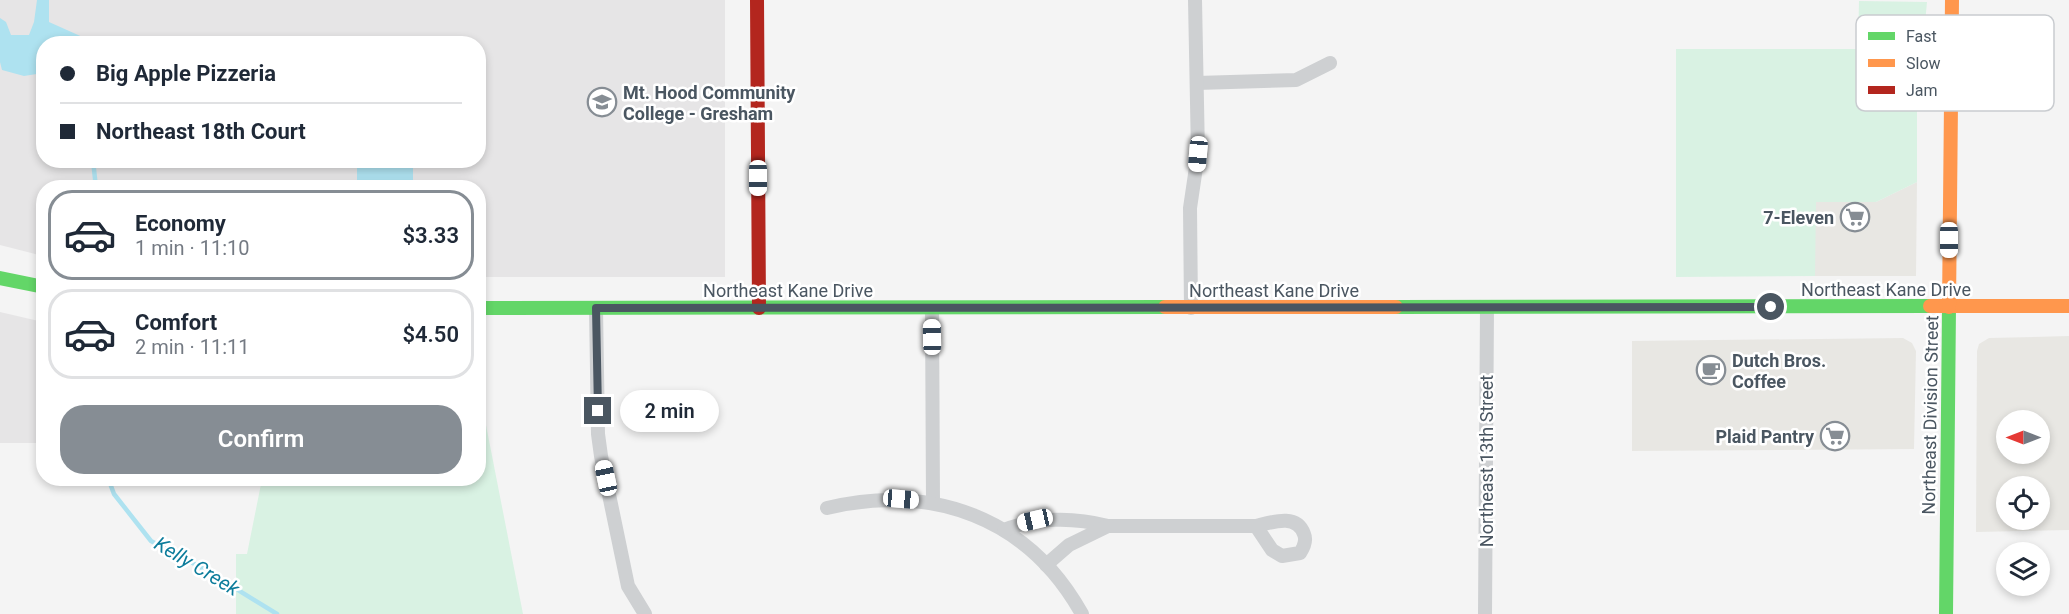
<!DOCTYPE html>
<meta charset="utf-8">
<style>
body{margin:0;font-family:Roboto,sans-serif;background:#f6f6f7;color:#1f2937;height:100vh;display:flex;flex-direction:column;font-size:22px;white-space:nowrap}
*{box-sizing:border-box;margin:0}
p{font-size:20px;color:#747a83}
.icon{flex:none;width:33px;height:33px;fill:none;stroke:currentColor;stroke-width:2;stroke-linecap:round;stroke-linejoin:round}
.map{position:relative;flex:1;overflow:hidden}
.panel{position:absolute;left:36px;top:180px;width:450px;height:306px;display:flex;flex-direction:column;background:#fff;border-radius:24px;box-shadow:0 3px 9px #0003}
.panel>*{flex:none}
.banner{position:absolute;left:36px;top:36px;width:450px;height:132px;border-radius:24px;box-shadow:0 3px 9px #0003;display:grid;align-content:center;height:132px;padding:0 24px;background:#fff}
.needle{width:39px;rotate:270deg}
.tools{position:absolute;left:1996px;top:410px;display:grid;gap:12px}
.tools a{display:grid;place-items:center;width:54px;height:54px;border-radius:50%;background:#fff;box-shadow:0 3px 9px #0003;font-size:30px}
.end{position:absolute;width:27px;height:27px;margin:-14px;border:8px solid #4a5661;background:#fff;box-shadow:0 0 0 3px #fff}
.from{border-radius:50%}
.bubble{position:absolute;height:42px;border-radius:21px;background:#fff;box-shadow:0 3px 9px #0003;font-size:20px;font-weight:600;line-height:42px;text-align:center}
.car{position:absolute;width:18px;height:36px;margin:-18px -9px;border-radius:8px;box-shadow:0 0 4px 2px #0007;background:linear-gradient(#fff 24%,#345 0 40%,#fff 0 76%,#345 0 86%,#fff 0)}
.banner b{display:flex;align-items:center;gap:21px;height:57px;font-size:22px}
.banner b+b{border-top:2px solid #e0e1e3}
.banner i{width:15px;height:15px;background:#1f2937}
ul{padding:10px 0 0;list-style:none}
li{display:flex;align-items:center;gap:18px;height:90px;margin:0 12px 9px;padding:0 12px;border:3px solid #e0e1e3;border-radius:24px}
li div{flex:1}
li b{display:block;font-size:22px}
li em{font-style:normal;font-weight:600}
li.on{border-color:#868d94}
li>.icon{width:54px;height:54px;stroke-width:1.5}
.cta{display:flex;gap:12px;margin-top:auto;padding:12px 24px}
.cta a{flex:1;height:69px;border-radius:24px;background:#868d94;color:#fff;font-size:24px;font-weight:600;line-height:69px;text-align:center}
.map>svg:first-child{display:block}
.commercial{fill:#e8e7e3;fill-rule:evenodd}
.education{fill:#e6e5e6;fill-rule:evenodd}
.green{fill:#d9f2e3}
.water{fill:#aee2f0}
.lines{fill:none;stroke-linecap:round;stroke-linejoin:round}
.stream{stroke:#aee2f0;stroke-width:4.5}
.street{stroke:#ced0d2;stroke-width:14}
.fast{stroke:#63d668;stroke-width:14}
.slow{stroke:#ff974d;stroke-width:14}
.jam{stroke:#b3261e;stroke-width:14}
.route{stroke:#4a5661;stroke-width:8}
.labels{text-anchor:middle;dominant-baseline:central;stroke-width:5;stroke-linejoin:round;paint-order:stroke}
.poi-label{font-size:18px;font-weight:bold;fill:#4a5661;stroke:#fff;text-anchor:start}
.street-label{font-size:18px;fill:#4a5661;stroke:#fff}
.water-label{font-size:20px;font-style:italic;fill:#0c7c9b;stroke:#fff}
.key{fill:#fff;stroke:#c9ccd0;stroke-width:1.5}
.key-label{font-size:16px;fill:#4a5661}
</style>
<div class="map">
<svg width="2069" height="614" viewBox="0 0 2069 614">
<rect width="100%" height="100%" fill="#f4f4f4"/>
<g class="commercial">
<polygon points="1917,182 1916,276 1815,276 1815,202 1876,202"/>
<path d="M 2069,336 L 2069,530 L 1976,532 L 1977,351 L 1979,344 L 1989,338 ZM 2007,420 L 2040,420 L 2040,453 L 2007,453 ZM 2007,486 L 2040,486 L 2040,519 L 2007,519 Z"/>
<polygon points="1903,338 1912,343 1916,351 1914,449 1632,451 1632,341"/>
</g>
<g class="education">
<path d="M 0,0 L 725,0 L 725,277 L 479,277 L 478,188 L 44,188 L 43,256 L 0,245 ZM 44,44 L 478,44 L 478,160 L 44,160 Z"/>
<polygon points="0,312 43,322 43,443 0,443"/>
</g>
<g class="green">
<polygon points="1859,1 1927,2 1917,108 1917,182 1876,202 1816,202 1815,276 1676,277 1676,49 1858,49"/>
<polygon points="479,425 486,425 523,614 236,614 236,554 247,554 262,479 478,478"/>
</g>
<g class="water">
<polygon points="37,0 49,0 49,22 96,43 44,44 43,73 24,76 2,70 0,62 0,18 6,22 11,35 29,35 34,22"/>
<rect x="357" y="161" width="56" height="26"/>
</g>
<g class="lines">
<g class="stream">
<polyline points="93,160 96,188"/>
<polyline points="108,478 114,494 151,541 204,569 277,614"/>
</g>
<g class="street">
<polyline points="1197,83 1296,80 1330,63"/>
<polyline points="596,308 598,434 601,456 628,586 645,614"/>
<polyline points="932,308 933,502"/>
<polyline points="1191,308 1190,208 1198,154 1195,0"/>
<path d="M 827,508 C 932,483 1028,517 1082,614"/>
<path d="M 1004,530 C 1036,517 1074,517 1108,526 L 1256,526 C 1272,522 1297,513 1304,534 C 1307,541 1304,547 1300,553 L 1282,556 L 1272,550 L 1256,526"/>
<polyline points="1046,565 1069,545 1108,526"/>
<polyline points="1485,614 1487,307"/>
</g>
<g class="fast">
<polyline points="0,278 44,287"/>
<polyline points="1396,307 1930,306"/>
<polyline points="478,308 1165,307"/>
<polyline points="1946,614 1949,307"/>
</g>
<g class="slow">
<polyline points="1930,306 2069,306"/>
<polyline points="1165,307 1396,307"/>
<polyline points="1949,307 1952,0"/>
</g>
<polyline class="jam" points="757,0 759,308"/>
</g>
<g class="lines">
<polyline class="route" points="598,411 596,308 1771,307"/>
</g>
<defs>
<g id="university-ring" transform="scale(1.5)"><circle r="9.5" fill="#fff" stroke="#868d94" stroke-width="1.5"/><path d="M0-5L7-2L0 1L-7-2ZM-4 1L0 2.5L4 1V4Q0 6-4 4Z" fill="#868d94"/></g>
<g id="supermarket-ring" transform="scale(1.5)"><circle r="9.5" fill="#fff" stroke="#868d94" stroke-width="1.5"/><path d="M-6-5.5h2.5l.6 2H6L4.5 2H-2.5L-4.4-4H-6ZM-1.5 3.2a1.3 1.3 0 1 0 .1 0ZM3 3.2a1.3 1.3 0 1 0 .1 0Z" fill="#868d94"/></g>
<g id="cafe-ring" transform="scale(1.5)"><circle r="9.5" fill="#fff" stroke="#868d94" stroke-width="1.5"/><path d="M-5.5-4.5H6V0H3Q3 3.5 0 3.5H-2.5Q-5.5 3.5-5.5 0ZM3-3.2v2h1.7v-2ZM-6 4.5H4V6H-6Z" fill="#868d94"/></g>
</defs>
<g fill-rule="evenodd">
<use href="#university-ring" x="602" y="102"/>
<use href="#supermarket-ring" x="1855" y="217"/>
<use href="#cafe-ring" x="1711" y="370"/>
<use href="#supermarket-ring" x="1835" y="436"/>
</g>
<g class="labels">
<g class="poi-label">
<text x="623" y="92">Mt. Hood Community<tspan x="623" dy="21">College - Gresham</tspan></text>
<text x="1834" y="217" text-anchor="end">7-Eleven</text>
<text x="1732" y="360">Dutch Bros.<tspan x="1732" dy="21">Coffee</tspan></text>
<text x="1814" y="436" text-anchor="end">Plaid Pantry</text>
</g>
<g class="street-label">
<text x="1886" y="289">Northeast Kane Drive</text>
<text x="788" y="290">Northeast Kane Drive</text>
<text x="1274" y="290">Northeast Kane Drive</text>
<text transform="translate(1930 415) rotate(-89)">Northeast Division Street</text>
<text transform="translate(1486 461) rotate(-90)">Northeast 13th Street</text>
</g>
<g class="water-label">
<text transform="translate(197 566) rotate(31)">Kelly Creek</text>
</g>
</g>
<rect x="1856" y="15" width="198" height="96" rx="9" class="key"/>
<rect x="1868" y="32" width="27" height="8" fill="#63d668"/>
<rect x="1868" y="59" width="27" height="8" fill="#ff974d"/>
<rect x="1868" y="86" width="27" height="8" fill="#b3261e"/>
<g class="key-label">
<text x="1906" y="42">Fast</text>
<text x="1906" y="69">Slow</text>
<text x="1906" y="96">Jam</text>
</g>
</svg>
<div class="tools">
<a><svg class="needle" viewBox="-14 -14 28 28"><path d="M0-13l5 13h-10z" fill="#e53935"/><path d="M0 13l5-13h-10z" fill="#747a83"/></svg></a>
<a><svg class="icon" aria-label="locate" viewBox="0 0 24 24"><circle cx="12" cy="12" r="6"/><path d="M12 2v4M12 18v4M2 12h4M18 12h4"/></svg></a>
<a><svg class="icon" aria-label="layers" viewBox="0 0 24 24"><path d="M12 4l9 5-9 5-9-5zM3 14l9 5 9-5"/></svg></a>
</div>
<i class="end from" style="left:1771px;top:307px"></i>
<i class="end" style="left:598px;top:411px"></i>
<div class="bubble" style="left:620px;top:390px;width:99px">2 min</div>
<i class="car" style="left:1198px;top:154px;rotate:185deg"></i>
<i class="car" style="left:758px;top:178px;rotate:180deg"></i>
<i class="car" style="left:1949px;top:240px;rotate:180deg"></i>
<i class="car" style="left:932px;top:337px;rotate:359deg"></i>
<i class="car" style="left:606px;top:478px;rotate:348deg"></i>
<i class="car" style="left:901px;top:499px;rotate:95deg"></i>
<i class="car" style="left:1035px;top:520px;rotate:257deg"></i>
<div class="banner">
<b><i class="from"></i>Big Apple Pizzeria</b>
<b><i></i>Northeast 18th Court</b>
</div>
<section class="panel">
<ul>
<li class="on"><svg class="icon" aria-label="car" viewBox="0 0 24 24"><path d="M5 17H2v-5l4-1 3-4h7l3 4 3 1v5h-3M9 17h6M6 11h13"/><circle cx="7" cy="17" r="2"/><circle cx="17" cy="17" r="2"/></svg><div><b>Economy</b><p>1 min · 11:10</p></div><em>$3.33</em></li>
<li><svg class="icon" aria-label="car" viewBox="0 0 24 24"><path d="M5 17H2v-5l4-1 3-4h7l3 4 3 1v5h-3M9 17h6M6 11h13"/><circle cx="7" cy="17" r="2"/><circle cx="17" cy="17" r="2"/></svg><div><b>Comfort</b><p>2 min · 11:11</p></div><em>$4.50</em></li>
</ul>
<div class="cta"><a>Confirm</a></div>
</section>
</div>
